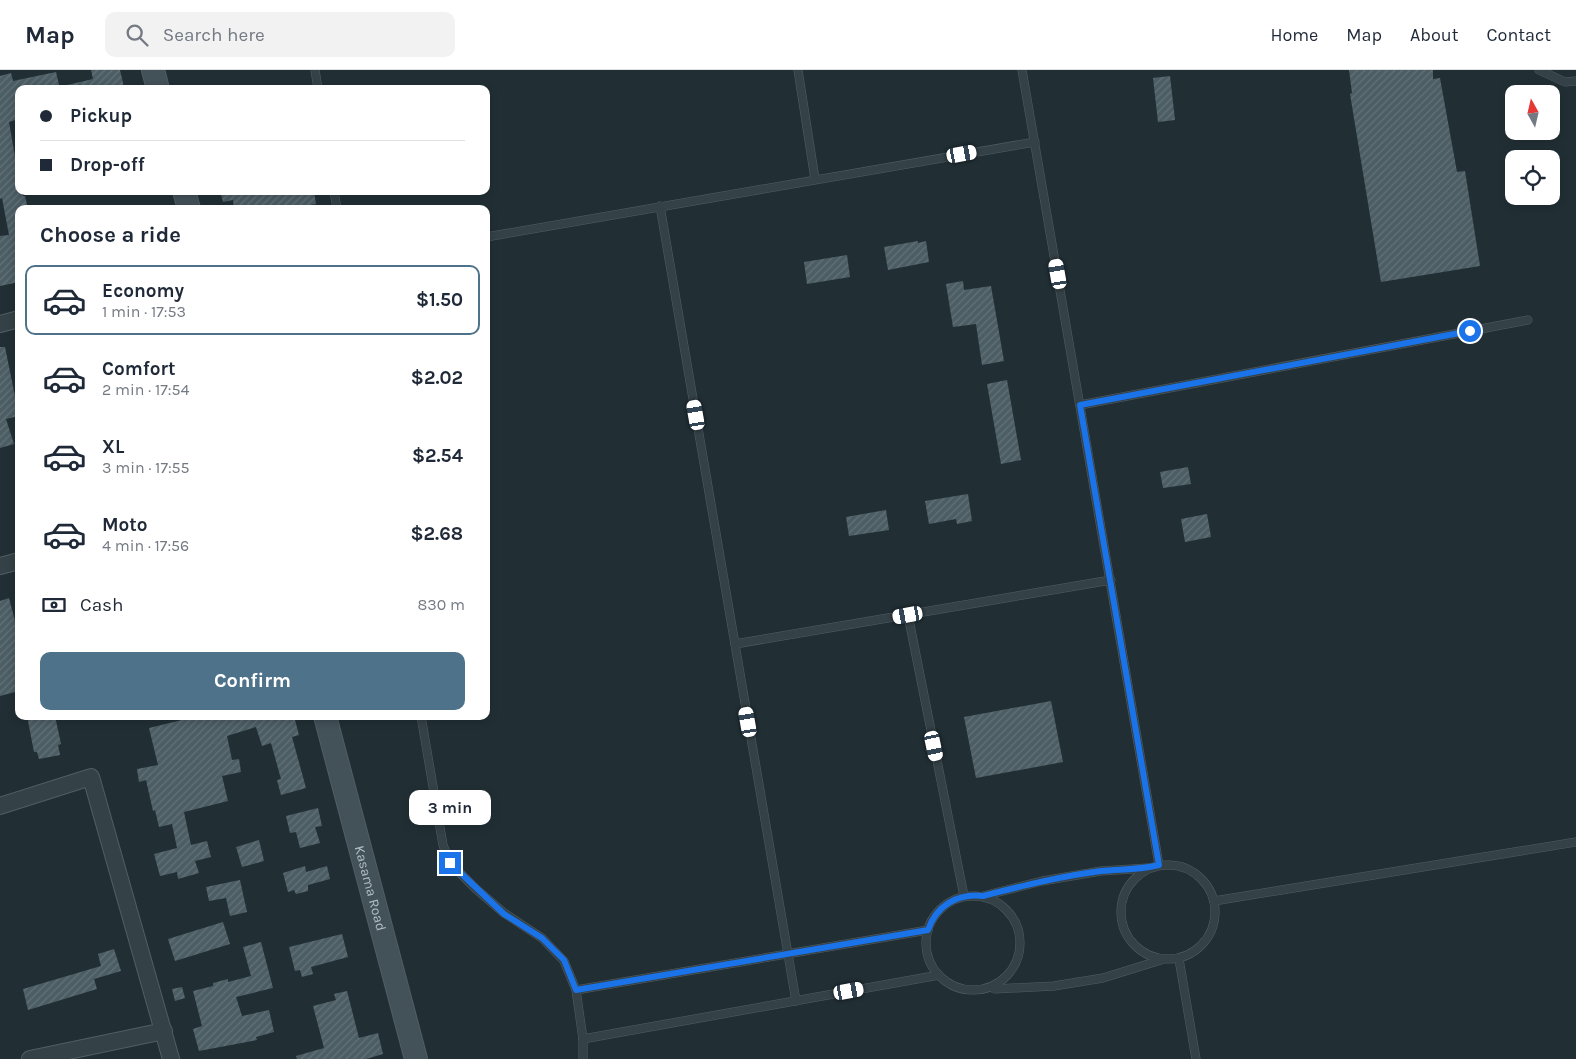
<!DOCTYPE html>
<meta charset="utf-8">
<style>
body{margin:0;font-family:Karla,sans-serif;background:#f2f2f3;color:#1f2937;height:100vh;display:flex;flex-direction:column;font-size:19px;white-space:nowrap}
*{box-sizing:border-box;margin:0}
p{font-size:16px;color:#747a83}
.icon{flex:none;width:28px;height:28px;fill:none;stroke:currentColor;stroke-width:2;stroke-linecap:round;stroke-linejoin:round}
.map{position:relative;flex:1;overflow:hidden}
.drawer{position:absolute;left:15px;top:135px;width:475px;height:515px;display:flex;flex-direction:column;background:#fff;border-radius:10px;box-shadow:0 2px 8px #0003}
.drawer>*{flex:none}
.hud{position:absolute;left:15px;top:15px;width:475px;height:110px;border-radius:10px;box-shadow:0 2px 8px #0003;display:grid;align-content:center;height:110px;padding:0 25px;background:#fff}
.needle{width:32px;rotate:352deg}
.controls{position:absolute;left:1505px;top:15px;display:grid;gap:10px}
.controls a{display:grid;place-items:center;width:55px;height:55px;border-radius:10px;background:#fff;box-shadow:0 2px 8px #0003;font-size:25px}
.end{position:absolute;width:22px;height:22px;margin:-11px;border:6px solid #1a73e8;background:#fff;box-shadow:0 0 0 2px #fff}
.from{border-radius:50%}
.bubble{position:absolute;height:35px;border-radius:10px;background:#fff;box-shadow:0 2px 8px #0003;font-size:16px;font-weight:700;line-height:35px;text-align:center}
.car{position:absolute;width:15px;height:30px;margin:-15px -8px;border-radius:6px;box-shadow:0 0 4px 1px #0007;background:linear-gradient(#fff 24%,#345 0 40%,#fff 0 76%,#345 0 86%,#fff 0)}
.hud b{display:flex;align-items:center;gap:18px;height:48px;font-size:19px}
.hud b+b{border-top:1px solid #e0e1e3}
.hud i{width:12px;height:12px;background:#1f2937}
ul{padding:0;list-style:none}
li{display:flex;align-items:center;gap:15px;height:70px;margin:0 10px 8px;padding:0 15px;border:2px solid transparent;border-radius:10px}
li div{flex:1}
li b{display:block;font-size:19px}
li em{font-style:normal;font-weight:700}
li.on{border-color:#4e728a}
li>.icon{width:45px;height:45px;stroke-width:1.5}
h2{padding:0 25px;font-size:22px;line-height:60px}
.pay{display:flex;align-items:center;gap:12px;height:55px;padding:0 25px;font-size:19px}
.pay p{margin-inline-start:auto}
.button{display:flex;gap:10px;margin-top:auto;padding:10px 25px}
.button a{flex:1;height:58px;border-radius:10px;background:#4e728a;color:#fff;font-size:20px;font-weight:700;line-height:58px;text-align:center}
header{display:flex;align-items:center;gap:30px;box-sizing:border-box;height:70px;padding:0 25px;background:#fff;border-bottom:1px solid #e0e1e3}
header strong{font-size:24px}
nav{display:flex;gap:28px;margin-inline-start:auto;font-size:18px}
.search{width:350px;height:45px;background:#f2f2f3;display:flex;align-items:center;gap:12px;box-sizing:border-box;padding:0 18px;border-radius:10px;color:#747a83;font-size:19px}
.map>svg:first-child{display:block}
.building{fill:url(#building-hatch)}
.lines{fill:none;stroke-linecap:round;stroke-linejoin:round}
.lane-casing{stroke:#525e64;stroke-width:9}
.street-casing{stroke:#525e64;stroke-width:18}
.secondary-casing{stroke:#525e64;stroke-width:24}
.lane{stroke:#344146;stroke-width:8}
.street{stroke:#344146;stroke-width:16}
.secondary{stroke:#435159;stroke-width:22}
.route{stroke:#1a73e8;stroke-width:6}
.labels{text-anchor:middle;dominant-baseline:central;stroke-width:4.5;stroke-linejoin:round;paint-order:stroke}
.street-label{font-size:14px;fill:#afbcc3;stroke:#1a252a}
</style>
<header>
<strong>Map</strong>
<div class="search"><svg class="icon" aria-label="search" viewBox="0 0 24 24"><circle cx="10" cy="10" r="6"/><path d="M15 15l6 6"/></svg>Search here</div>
<nav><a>Home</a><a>Map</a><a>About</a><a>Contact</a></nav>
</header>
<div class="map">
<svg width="1576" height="989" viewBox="0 0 1576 989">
<defs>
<pattern id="building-hatch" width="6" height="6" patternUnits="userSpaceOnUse" patternTransform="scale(1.25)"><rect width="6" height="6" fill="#4c5d64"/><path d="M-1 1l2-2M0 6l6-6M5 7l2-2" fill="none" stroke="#637279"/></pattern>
</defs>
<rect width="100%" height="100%" fill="#212f35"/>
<g class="building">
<polygon points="91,0 120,0 124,17 118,19 68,19 67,15 93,9"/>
<polygon points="1349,0 1433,0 1433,9 1440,8 1457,102 1465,101 1480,196 1381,212 1350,24 1352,23"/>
<polygon points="56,2 60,19 19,19 19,49 9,52 19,109 19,121 22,121 23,126 25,126 28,139 19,139 19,212 0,216 0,166 9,165 2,128 0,129 0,6 11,3 13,11"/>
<polygon points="1170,6 1175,50 1158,52 1153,8"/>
<polygon points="220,121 267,121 268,125 292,121 314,121 316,134 288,139 234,139 233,130 223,132"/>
<polygon points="918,171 918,173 926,171 929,192 888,200 884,177"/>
<polygon points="847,185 850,207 807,214 804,192"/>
<polygon points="963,211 964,220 991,216 1004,291 982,295 976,254 953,257 946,214"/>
<polygon points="0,277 5,277 19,346 6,349 14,374 0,378"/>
<polygon points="1007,310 1021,390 1001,394 987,314"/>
<polygon points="1188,397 1191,414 1163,418 1160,402"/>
<polygon points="968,424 972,451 957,454 956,449 929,454 925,431"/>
<polygon points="886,440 889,460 849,466 846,447"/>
<polygon points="1207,444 1211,467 1185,472 1181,449"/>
<polygon points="9,528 19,566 19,621 0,626 0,531"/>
<polygon points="1051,631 1063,692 976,708 964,647"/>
<polygon points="27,646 55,646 61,674 58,675 60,685 39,689 37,682 34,682"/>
<polygon points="198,646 282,646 282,649 294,646 299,665 292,667 306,718 281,725 277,710 281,709 271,673 262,676 256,657 227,666 232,690 239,689 241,702 222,706 228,731 184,742 191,775 207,771 211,787 195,791 199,803 178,809 177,802 160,806 154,784 177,778 172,754 159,757 155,740 153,741 146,710 139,712 137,699 158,695 149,658"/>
<polygon points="318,738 322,756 315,757 320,773 300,778 296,762 290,763 286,746"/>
<polygon points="259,770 264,791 242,797 236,777"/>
<polygon points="305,796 306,802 327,796 330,809 308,815 308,821 296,824 294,820 288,822 283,803"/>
<polygon points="240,810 247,842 230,846 226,828 209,831 206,817"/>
<polygon points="223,852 230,874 175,891 168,869"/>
<polygon points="342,864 348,887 311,897 313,904 302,907 300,900 295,901 289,877"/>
<polygon points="261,872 273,918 236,927 242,946 269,940 274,962 256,967 257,970 199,981 193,959 202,956 193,921 213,916 213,913 228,909 228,912 251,906 243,877"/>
<polygon points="114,879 121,901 94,909 97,919 28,940 23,919 101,896 98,884"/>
<polygon points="182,917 185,928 175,931 172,919"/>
<polygon points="347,921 359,968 378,963 383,984 366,989 297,989 296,986 324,978 313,936 336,930 334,924"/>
</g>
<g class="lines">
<g class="lane-casing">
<g id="lane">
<polyline points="315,0 318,19"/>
<polyline points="798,0 815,109"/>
<polyline points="1022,0 1159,795"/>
<polyline points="1539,0 1565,12 1576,11"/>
<polyline points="334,121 337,139"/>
<polyline points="660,136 796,931"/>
<polyline points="486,167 1035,72"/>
<polyline points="1080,335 1528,250"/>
<polyline points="908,545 964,826"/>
<polyline points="735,574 1111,510"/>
<polyline points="421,646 443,775 450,793 476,819 504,843 542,868 564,891 576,920 583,969 583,989"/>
<circle cx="1168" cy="842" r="47"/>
<circle cx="973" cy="873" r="47"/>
<polyline points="983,826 1042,811 1101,801 1148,798"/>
<polyline points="1214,831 1576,772"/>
<polyline points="1179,889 1196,989"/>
<polyline points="994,919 1054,916 1103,908 1161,890"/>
<polyline points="576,920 928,860"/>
<polyline points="583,969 939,905"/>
</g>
</g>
<g class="street-casing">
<g id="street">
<polyline points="0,254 19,249"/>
<polyline points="0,496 19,491"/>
<polyline points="0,736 91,707 171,989"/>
<polyline points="30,989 164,961"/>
</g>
</g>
<g class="secondary-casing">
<g id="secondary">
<polyline points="153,0 158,19"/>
<polyline points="184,121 189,139"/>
<path id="s1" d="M 325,646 L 416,989"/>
</g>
</g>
<use href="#lane" class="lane"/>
<use href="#street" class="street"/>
<use href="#secondary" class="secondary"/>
</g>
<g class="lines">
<path class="route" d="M 450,793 L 504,844 L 542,868 L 564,890 L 576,920 L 928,860 C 936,836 957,823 983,826 C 1022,816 1061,806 1101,801 C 1120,799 1140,800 1159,795 L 1080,335 L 1470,261"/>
</g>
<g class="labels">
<g class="street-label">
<text stroke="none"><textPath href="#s1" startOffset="178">Kasama Road</textPath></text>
</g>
</g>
</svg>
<div class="controls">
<a><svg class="needle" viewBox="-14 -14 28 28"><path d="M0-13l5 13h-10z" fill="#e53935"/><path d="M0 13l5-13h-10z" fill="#747a83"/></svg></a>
<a><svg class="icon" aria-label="locate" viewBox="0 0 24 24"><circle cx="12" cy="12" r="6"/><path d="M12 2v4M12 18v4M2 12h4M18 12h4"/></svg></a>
</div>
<i class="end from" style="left:1470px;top:261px"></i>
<i class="end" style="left:450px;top:793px"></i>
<div class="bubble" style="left:409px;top:720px;width:82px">3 min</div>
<i class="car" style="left:962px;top:84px;rotate:80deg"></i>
<i class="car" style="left:1058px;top:204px;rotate:350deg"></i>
<i class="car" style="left:696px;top:345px;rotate:350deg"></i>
<i class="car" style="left:908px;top:545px;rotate:260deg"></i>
<i class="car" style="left:748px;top:652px;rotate:350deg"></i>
<i class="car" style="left:934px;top:676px;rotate:168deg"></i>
<i class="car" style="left:849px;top:921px;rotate:80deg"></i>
<div class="hud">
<b><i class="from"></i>Pickup</b>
<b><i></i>Drop-off</b>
</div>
<section class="drawer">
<h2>Choose a ride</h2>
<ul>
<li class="on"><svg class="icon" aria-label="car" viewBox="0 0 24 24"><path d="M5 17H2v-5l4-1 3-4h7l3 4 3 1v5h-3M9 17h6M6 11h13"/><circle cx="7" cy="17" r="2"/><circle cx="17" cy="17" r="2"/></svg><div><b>Economy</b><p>1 min · 17:53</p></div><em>$1.50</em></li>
<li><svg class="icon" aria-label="car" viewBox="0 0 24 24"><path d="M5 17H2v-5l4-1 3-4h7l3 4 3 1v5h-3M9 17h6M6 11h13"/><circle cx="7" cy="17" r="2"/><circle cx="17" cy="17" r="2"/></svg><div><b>Comfort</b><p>2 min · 17:54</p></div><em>$2.02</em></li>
<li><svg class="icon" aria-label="car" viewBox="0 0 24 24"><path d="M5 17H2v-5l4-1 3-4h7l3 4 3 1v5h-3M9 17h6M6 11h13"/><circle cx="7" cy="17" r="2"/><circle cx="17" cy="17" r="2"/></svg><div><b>XL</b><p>3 min · 17:55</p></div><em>$2.54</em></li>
<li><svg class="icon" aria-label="car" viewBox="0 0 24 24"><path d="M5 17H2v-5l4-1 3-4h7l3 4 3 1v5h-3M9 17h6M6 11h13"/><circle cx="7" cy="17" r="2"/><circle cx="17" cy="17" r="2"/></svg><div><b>Moto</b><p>4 min · 17:56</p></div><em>$2.68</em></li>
</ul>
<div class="pay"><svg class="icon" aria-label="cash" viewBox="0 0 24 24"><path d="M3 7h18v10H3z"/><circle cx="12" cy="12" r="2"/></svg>Cash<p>830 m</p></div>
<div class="button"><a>Confirm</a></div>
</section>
</div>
